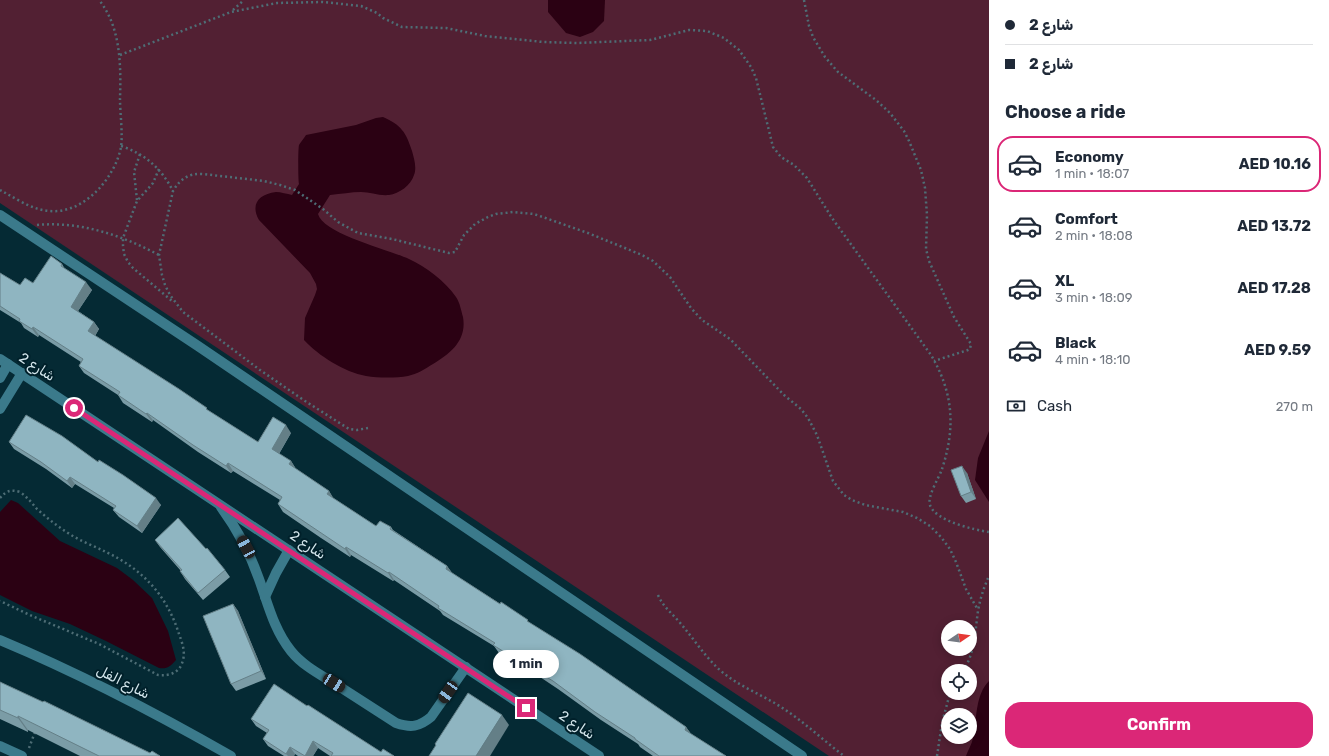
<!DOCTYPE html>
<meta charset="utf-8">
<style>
body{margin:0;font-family:Rubik,Vazirmatn,sans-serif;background:#f2f2f3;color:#1f2937;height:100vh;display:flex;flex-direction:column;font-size:15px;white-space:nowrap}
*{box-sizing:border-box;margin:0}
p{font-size:13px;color:#747a83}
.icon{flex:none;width:22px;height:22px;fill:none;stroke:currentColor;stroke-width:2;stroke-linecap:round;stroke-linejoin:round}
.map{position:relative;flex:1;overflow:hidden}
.drawer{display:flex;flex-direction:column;background:#fff;width:340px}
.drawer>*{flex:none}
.hud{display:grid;align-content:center;height:88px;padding:0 16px;background:#fff}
.needle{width:26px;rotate:77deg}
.buttons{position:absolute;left:941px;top:620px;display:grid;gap:8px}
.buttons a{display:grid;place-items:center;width:36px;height:36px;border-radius:50%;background:#fff;box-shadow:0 2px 10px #0003;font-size:20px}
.end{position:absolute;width:18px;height:18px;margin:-9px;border:5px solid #db2777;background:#fff;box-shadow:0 0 0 2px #fff}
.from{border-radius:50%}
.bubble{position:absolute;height:28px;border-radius:14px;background:#fff;box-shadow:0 2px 10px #0003;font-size:13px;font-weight:700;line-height:28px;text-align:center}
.car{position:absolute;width:12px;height:24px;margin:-12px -6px;border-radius:5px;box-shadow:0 0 3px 1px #0007;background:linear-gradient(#222 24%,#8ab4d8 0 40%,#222 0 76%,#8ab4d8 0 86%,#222 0)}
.hud b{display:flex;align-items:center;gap:14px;height:38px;font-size:15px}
.hud b+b{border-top:1px solid #e0e1e3}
.hud i{width:10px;height:10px;background:#1f2937}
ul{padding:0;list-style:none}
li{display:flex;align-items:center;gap:12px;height:56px;margin:0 8px 6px;padding:0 8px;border:2px solid transparent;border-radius:16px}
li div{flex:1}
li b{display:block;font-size:15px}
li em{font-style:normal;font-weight:700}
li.selected{border-color:#db2777}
li>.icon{width:36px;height:36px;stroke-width:1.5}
h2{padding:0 16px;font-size:18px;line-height:48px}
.pay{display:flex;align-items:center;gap:10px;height:44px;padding:0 16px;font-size:15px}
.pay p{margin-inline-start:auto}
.primary-button{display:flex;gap:8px;margin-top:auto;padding:8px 16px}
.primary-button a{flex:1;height:46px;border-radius:16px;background:#db2777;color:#fff;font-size:16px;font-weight:700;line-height:46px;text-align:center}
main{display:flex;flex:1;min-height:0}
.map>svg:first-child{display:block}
.green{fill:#522033;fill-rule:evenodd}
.water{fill:#2b0113}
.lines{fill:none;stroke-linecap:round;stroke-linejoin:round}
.path{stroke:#4e6d75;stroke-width:2.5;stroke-dasharray:2 3;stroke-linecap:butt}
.minor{stroke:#3b7a8b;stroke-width:10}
.wall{fill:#7b9ca6}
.shaded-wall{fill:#647f87}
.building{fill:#8fb5c1;stroke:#647f87}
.route{stroke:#db2777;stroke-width:5}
.labels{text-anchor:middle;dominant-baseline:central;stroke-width:4;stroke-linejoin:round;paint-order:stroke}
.street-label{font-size:14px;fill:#d4e7ed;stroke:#00202a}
</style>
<main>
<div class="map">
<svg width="989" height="756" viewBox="0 0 989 756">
<rect width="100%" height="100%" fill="#052a34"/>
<path class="green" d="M 0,0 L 989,0 L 989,756 L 829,756 L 0,203 ZM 948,627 L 970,627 L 970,649 L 948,649 ZM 948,671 L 970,671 L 970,693 L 948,693 ZM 948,715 L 970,715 L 970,737 L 948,737 Z"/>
<g class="water">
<polygon points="548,0 605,0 604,21 593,32 580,37 566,33 548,12"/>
<path d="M 383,117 C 401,125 406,132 412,151 C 414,158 417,168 414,175 C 411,185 399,194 389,195 C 379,196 370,192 361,192 C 351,192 341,194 330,195 L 318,214 C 323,234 390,250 409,259 C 426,267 445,281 456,297 C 460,303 461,310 463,317 C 467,340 451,353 433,364 C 425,369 417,374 408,376 C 396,378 379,378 366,376 C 344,372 319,356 304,340 L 305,318 L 315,295 L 317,289 L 316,284 L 310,273 L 259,220 C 250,204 259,194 276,192 C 281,192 287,194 292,195 L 299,184 C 298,179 298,149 299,145 C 301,142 304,138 306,135 L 356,125 L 376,118 Z"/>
<polygon points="989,431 989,502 975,480 978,458"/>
<path d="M 11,500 L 18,503 L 60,541 L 117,568 L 133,580 L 152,598 L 168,631 L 176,660 C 170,667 167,669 159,668 L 106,641 L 70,624 L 32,611 L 0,595 L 0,512 Z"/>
<path d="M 989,681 L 989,756 L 966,756 C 968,750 972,744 973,738 C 977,719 975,695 989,681 Z"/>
</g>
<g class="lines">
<g class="path">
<polyline points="804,0 809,26 813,37 825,57 838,72 876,100 890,113 904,131 909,141 921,170 925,188 927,215 926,249 929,261 954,317 971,344 970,349 968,350 934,361"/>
<polyline points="233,10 244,0"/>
<path d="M 120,55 L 231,12 L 277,3 L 323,2 L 361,6 L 377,13 L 383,18 L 402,27 L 446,28 L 485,36 L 543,42 L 577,43 L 650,40 L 689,30 L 707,31 L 724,38 L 739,50 L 751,67 L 756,78 L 773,147 L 781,157 L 794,165 L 807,178 L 832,218 L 931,355 C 953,392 956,427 942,469 C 939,478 927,496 930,505 C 935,521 975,530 989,532"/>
<path d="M 121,146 C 145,154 161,168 173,191"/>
<polyline points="159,169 153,183 137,201 123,238 123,246 124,254 128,262 133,268 172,301"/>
<path d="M 0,190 C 15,198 32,210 50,211 C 84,214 115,178 121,147 C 123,135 120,113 120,99 C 121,66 121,27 99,0"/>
<polyline points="137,200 134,172 140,154"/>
<path d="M 37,225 C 80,221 121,235 159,255"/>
<path d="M 368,428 L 357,430 L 349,429 L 305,401 L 260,370 L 183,312 L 170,295 L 165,285 L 162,275 L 159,255 L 173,191 C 180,179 189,173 203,174 L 264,181 L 280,185 L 295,190 L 323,209 L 338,222 L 358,233 L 392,239 L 449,253 L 455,252 L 464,235 L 475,224 L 488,217 L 496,214 L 513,212 L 534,214 L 588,233 L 642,255 L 653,261 L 670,277 L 691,308 L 702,320 L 730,339 L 784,395 L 801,409 L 808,418 L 817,435 L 833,481 L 844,495 L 852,500 L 865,505 L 903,512 L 917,518 L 930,526 L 941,537 L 950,549 L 956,562 L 966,589 L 978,610"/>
<path d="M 0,498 C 6,491 11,489 20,492 C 27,497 32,503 37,509 C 47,518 57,526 68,533 C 80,541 94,546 106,552 C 140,568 164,592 177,628 C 180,638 186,649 183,660 C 180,673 170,676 158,675 L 99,644 L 32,616 L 0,601"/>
<path d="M 658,595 C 663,607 673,614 681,624 C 694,639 705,657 721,671 C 738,686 761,694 781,707 C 803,721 823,740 844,756"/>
<path d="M 963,671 C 975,653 975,632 978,611 C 980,599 984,587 989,576"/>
<polyline points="29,748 35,732"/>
<polyline points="937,756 942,723 950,693"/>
</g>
<g class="minor">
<polyline points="0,215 198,346 802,756"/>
<polyline points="0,359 599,756"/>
<polyline points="0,378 8,364"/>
<polyline points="0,409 22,373"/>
<path d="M 221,507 C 237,529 250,553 259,579 C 268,604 274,630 291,651 C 303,666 321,675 337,685 C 357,698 376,710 396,723 C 411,728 419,727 431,717 L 466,667"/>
<polyline points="265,597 276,573 289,550"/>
<path d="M 0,640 C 79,673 156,713 231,756"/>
<polyline points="0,746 22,756"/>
</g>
</g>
<g class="wall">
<polygon points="62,264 65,269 92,290 78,311 94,322 99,329 95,336 209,411 258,442 291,433 279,454 291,461 296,469 329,491 333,498 376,526 391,527 393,530 447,566 452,573 530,623 686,727 691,734 726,756 653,756 640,747 638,744 601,720 558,689 537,675 535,678 523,670 520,666 499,653 494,646 443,615 440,611 394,580 393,581 351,555 350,557 321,538 283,512 278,504 280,500 233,471 231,473 198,452 153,420 152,422 123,403 118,395 84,373 79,366 81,362 39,335 38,337 24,328 21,323 0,310 0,273 20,285 33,283"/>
<polygon points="9,442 98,462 161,505 142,533 119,517 113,510 114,508 75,484 72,488 46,469 14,449"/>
<polygon points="967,473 976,499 966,503 961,496"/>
<polygon points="155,540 225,570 230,577 203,600 185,579 180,571 181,571 160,547"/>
<polygon points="233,604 238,611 266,679 236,691 231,684"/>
<polygon points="0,682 150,753 160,756 80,756 28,730 28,732 0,719"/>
<polygon points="307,706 381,752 394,756 330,756 318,748 313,756 298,756 295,754 294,756 284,756 268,746 263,739 267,733 256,726 251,719"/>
</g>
<g class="shaded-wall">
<polygon points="86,282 92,290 76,314 71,307"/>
<polygon points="94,322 99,329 93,339 88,331"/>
<polygon points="33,327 39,335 38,337 32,329"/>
<polygon points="147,413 153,420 152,422 146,414"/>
<polygon points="286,425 291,433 277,457 272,449"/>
<polygon points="291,461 296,469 294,472 289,464"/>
<polygon points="228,463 233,471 231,473 226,466"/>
<polygon points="962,466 967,473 976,499 971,492"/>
<polygon points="70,477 75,484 72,488 67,481"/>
<polygon points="329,491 334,499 327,494"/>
<polygon points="156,498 161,505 142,533 137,526"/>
<polygon points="346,547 351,555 350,557 345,549"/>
<polygon points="447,566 453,574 446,569"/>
<polygon points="389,572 394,580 393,581 388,573"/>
<polygon points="233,604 238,611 266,679 261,671"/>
<polygon points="531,668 537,675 535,678 529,671"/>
<polygon points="502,715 509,725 490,756 476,756"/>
<polygon points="18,716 28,730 28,732 18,718"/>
<polygon points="686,727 692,735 685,730"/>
<polygon points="313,741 318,748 313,756 305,756"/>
<polygon points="290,747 295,754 294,756 288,756 286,754"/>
</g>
<g class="building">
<polygon points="51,256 62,264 61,266 86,282 71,307 94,322 88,331 179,389 207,408 206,409 258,442 273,417 286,425 272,449 291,461 289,464 329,491 327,494 376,526 380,521 391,527 390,529 447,566 446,569 500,604 501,602 528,620 527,621 580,654 686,727 685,730 726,756 659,756 635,739 635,738 595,712 553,681 531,668 529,671 517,663 519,661 493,645 495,643 438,608 439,606 389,572 388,573 346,547 345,549 278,504 282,497 228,463 226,466 193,445 147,413 146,414 118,395 120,392 79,366 83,359 33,327 32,329 19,321 20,319 0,306 0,273 20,285 25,278 33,283"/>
<polygon points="26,415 62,436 98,462 99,460 123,475 156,498 137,526 113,510 116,506 70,477 67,481 41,462 9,442"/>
<polygon points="962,466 971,492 961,496 951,470"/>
<polygon points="178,518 206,549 207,548 225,570 198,593 180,571 182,570 155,540"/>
<polygon points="233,604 261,671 231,684 203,616"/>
<polygon points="0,682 43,702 44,701 150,753 152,751 160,756 99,756 18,716 18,718 0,710"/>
<polygon points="274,684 307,706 308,705 381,752 383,749 394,756 331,756 333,753 313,741 305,756 290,747 286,754 263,739 269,730 251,719"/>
<polygon points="468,693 502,715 476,756 429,756 436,745 435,744"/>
</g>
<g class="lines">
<polyline class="route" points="74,408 526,708"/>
</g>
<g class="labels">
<g class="street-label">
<text transform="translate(37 367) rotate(33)">شارع 2</text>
<text transform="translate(308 545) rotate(34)">شارع 2</text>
<text transform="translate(123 682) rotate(27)">شارع الفل</text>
<text transform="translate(577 725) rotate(34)">شارع 2</text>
</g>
</g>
</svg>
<div class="buttons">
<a><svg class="needle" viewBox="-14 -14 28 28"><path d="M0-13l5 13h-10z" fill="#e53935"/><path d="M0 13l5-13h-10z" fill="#747a83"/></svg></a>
<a><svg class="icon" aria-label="locate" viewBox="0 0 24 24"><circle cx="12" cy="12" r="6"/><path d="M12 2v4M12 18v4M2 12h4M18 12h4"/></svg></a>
<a><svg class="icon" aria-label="layers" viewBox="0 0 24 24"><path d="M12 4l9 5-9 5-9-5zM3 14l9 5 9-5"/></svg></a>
</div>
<i class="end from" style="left:74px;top:408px"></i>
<i class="end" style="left:526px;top:708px"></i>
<div class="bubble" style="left:493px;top:650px;width:66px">1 min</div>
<i class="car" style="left:246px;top:547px;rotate:332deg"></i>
<i class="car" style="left:334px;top:683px;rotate:122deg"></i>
<i class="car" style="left:448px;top:692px;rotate:215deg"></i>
</div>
<section class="drawer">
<div class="hud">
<b><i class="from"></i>شارع 2</b>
<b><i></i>شارع 2</b>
</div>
<h2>Choose a ride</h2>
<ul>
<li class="selected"><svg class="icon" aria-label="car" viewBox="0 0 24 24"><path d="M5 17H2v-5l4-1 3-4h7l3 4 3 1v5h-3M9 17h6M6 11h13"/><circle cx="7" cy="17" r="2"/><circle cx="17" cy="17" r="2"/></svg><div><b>Economy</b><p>1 min · 18:07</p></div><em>AED 10.16</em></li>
<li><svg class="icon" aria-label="car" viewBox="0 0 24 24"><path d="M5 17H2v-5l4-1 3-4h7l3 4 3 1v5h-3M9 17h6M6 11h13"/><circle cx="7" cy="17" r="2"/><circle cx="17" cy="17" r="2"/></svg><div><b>Comfort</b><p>2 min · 18:08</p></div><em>AED 13.72</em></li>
<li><svg class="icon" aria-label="car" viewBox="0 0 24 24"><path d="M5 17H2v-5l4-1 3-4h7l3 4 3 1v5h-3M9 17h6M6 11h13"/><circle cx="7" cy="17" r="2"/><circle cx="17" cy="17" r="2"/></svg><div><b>XL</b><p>3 min · 18:09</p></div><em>AED 17.28</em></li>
<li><svg class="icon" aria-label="car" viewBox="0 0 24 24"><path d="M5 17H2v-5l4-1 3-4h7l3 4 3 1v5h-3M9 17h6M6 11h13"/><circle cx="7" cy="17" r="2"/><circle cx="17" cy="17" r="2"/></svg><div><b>Black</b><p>4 min · 18:10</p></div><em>AED 9.59</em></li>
</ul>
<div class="pay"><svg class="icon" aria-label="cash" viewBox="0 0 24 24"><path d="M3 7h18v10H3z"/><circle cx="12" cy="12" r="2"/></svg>Cash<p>270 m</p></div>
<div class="primary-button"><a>Confirm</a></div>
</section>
</main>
